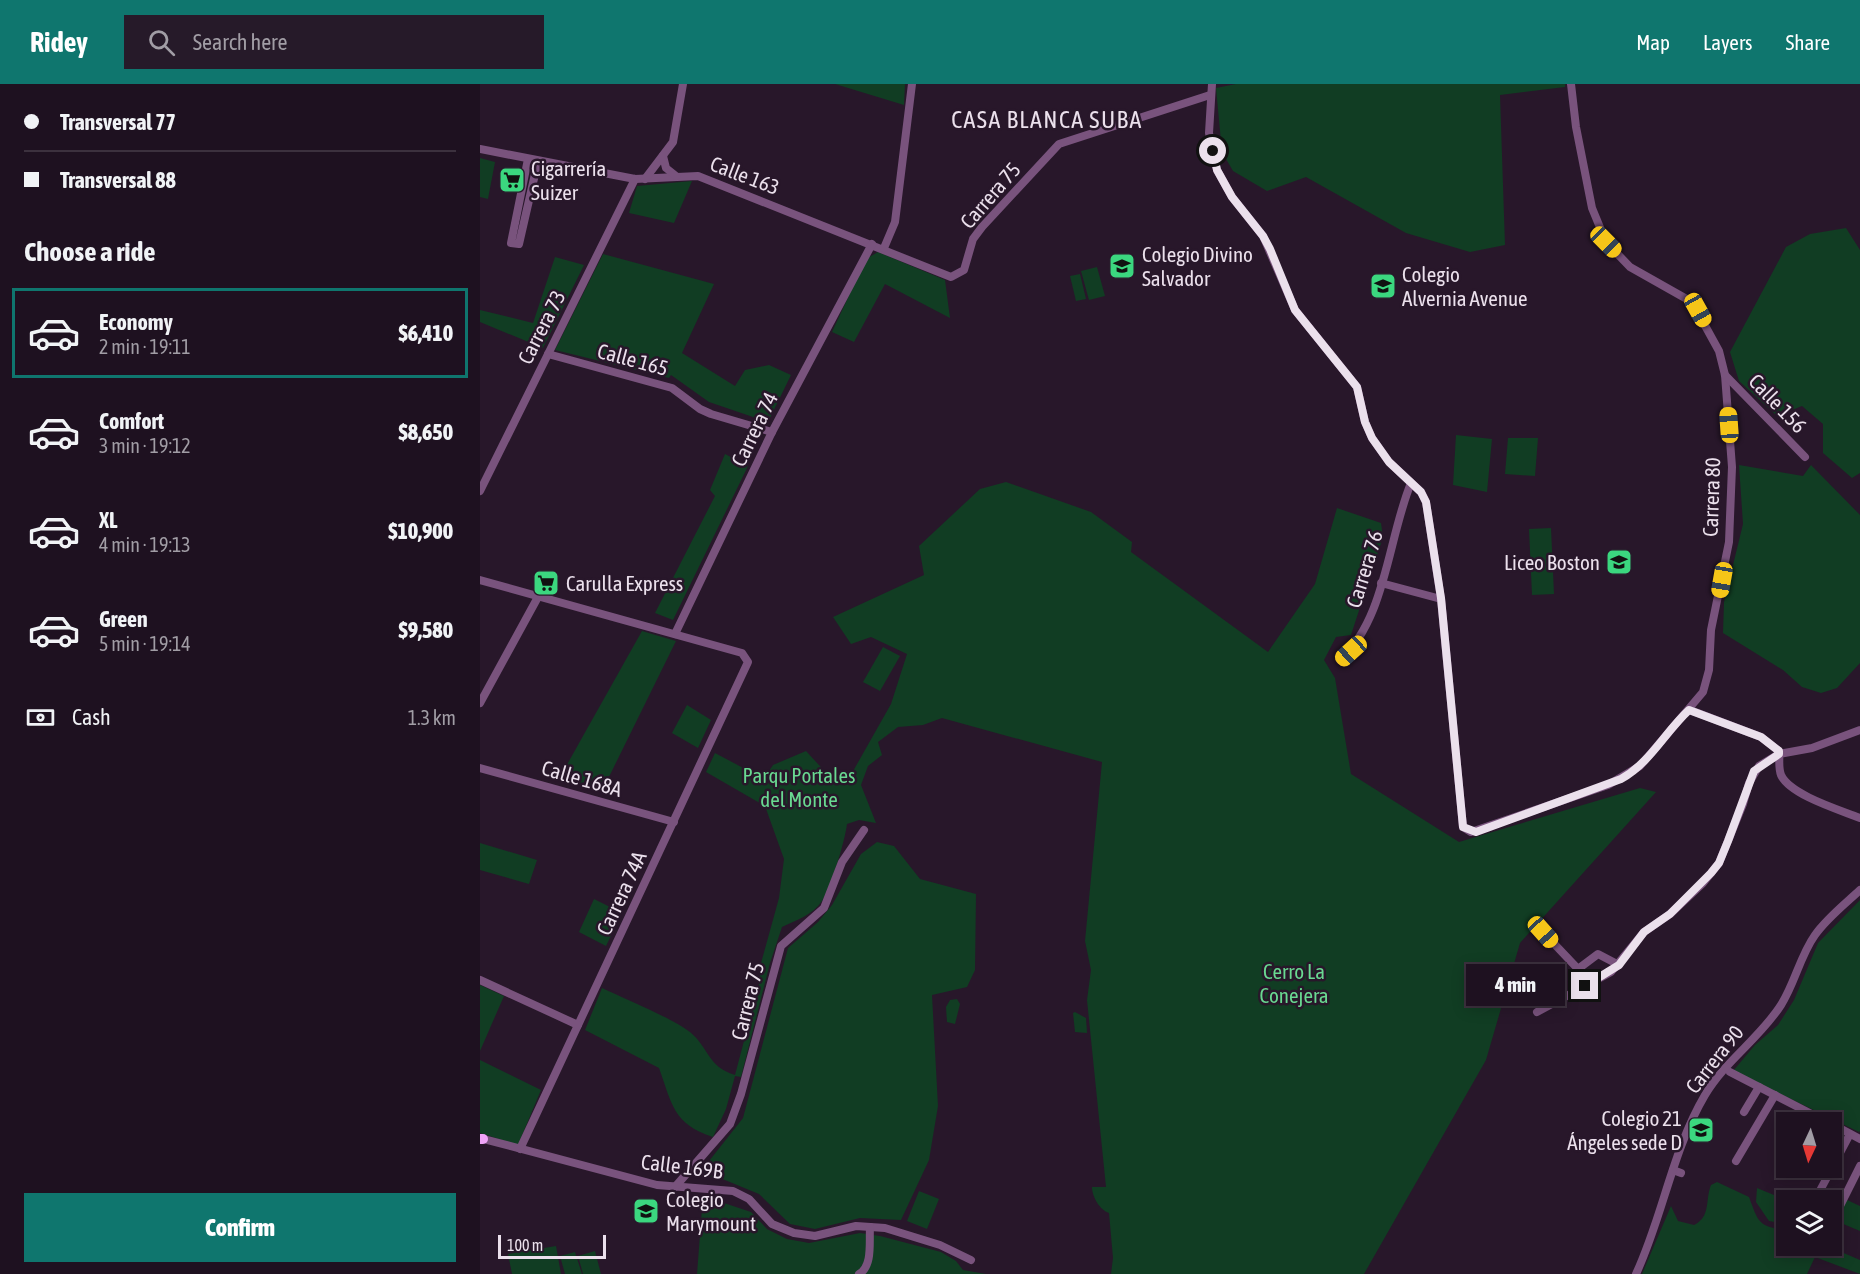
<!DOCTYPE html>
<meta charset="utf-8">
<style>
body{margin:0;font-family:"Asap Condensed",sans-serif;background:#261a29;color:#f1f3f6;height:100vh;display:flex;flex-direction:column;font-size:22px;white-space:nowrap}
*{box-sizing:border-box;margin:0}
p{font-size:20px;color:#a19da5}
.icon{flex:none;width:33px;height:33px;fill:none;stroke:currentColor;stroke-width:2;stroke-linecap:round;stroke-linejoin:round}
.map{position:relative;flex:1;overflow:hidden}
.sheet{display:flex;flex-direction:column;background:#1e1120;width:480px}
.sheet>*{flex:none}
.hud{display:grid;align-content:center;height:132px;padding:0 24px;background:#1e1120}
.needle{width:39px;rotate:184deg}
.controls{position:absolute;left:1296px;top:1028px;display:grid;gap:12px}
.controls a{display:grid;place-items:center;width:66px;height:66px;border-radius:0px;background:#1e1120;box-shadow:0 3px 15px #0003,0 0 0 2px #3c313e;font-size:30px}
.scale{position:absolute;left:18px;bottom:15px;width:108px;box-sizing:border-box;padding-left:6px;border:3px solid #ebe0ec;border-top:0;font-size:16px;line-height:21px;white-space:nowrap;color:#ebe0ec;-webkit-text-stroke:4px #28172a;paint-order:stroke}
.end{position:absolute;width:27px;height:27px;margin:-14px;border:8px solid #ebe0ec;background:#111;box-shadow:0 0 0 3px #111}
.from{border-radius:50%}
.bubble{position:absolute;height:42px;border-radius:0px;background:#1e1120;box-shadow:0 3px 15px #0003,0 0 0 2px #3c313e;font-size:20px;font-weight:800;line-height:42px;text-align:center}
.car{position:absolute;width:18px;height:36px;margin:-18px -9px;border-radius:8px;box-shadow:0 0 4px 2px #0007;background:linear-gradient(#f5c518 24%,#345 0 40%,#f5c518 0 76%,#345 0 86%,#f5c518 0)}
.hud b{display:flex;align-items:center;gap:21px;height:57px;font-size:22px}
.hud b+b{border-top:2px solid #3c313e}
.hud i{width:15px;height:15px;background:#f1f3f6}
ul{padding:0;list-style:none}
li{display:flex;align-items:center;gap:18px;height:90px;margin:0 12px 9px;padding:0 12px;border:3px solid transparent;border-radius:0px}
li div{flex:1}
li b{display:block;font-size:22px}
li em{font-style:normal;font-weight:800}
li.current{border-color:#0f766e}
li>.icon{width:54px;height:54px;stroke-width:1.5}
h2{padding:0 24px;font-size:27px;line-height:72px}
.pay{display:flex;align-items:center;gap:15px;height:66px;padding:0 24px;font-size:22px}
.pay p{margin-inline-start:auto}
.button{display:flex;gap:12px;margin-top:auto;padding:12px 24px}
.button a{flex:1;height:69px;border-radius:0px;background:#0f766e;color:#fff;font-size:24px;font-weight:800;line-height:69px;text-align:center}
header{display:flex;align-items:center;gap:36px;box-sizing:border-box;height:84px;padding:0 30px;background:#0f766e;color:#fff}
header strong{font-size:28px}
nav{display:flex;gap:33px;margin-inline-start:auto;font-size:21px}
.search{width:420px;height:54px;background:#261a29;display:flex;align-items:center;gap:15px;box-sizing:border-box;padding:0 21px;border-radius:0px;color:#a19da5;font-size:22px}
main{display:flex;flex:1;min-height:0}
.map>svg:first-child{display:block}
.green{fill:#113d23}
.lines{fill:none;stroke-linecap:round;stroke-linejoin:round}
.minor{stroke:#79537d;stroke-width:8}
.highway{stroke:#f0a4f8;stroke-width:10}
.route{stroke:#ebe0ec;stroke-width:8}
.labels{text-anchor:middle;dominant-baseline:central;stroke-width:5;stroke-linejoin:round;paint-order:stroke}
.poi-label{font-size:21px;fill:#ebe0ec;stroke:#28172a;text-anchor:start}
.street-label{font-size:21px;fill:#ebe0ec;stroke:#28172a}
.park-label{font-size:21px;fill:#69d991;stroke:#28172a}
.quarter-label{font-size:24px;letter-spacing:1.5px;fill:#ebe0ec;stroke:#28172a}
</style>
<header>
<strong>Ridey</strong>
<div class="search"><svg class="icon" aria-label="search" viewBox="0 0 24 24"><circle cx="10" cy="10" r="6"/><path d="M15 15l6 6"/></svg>Search here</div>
<nav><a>Map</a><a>Layers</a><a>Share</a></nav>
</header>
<main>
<section class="sheet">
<div class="hud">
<b><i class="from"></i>Transversal 77</b>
<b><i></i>Transversal 88</b>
</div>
<h2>Choose a ride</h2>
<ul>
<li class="current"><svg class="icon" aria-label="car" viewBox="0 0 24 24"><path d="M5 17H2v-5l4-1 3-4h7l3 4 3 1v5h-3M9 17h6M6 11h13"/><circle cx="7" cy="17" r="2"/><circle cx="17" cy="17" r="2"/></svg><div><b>Economy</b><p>2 min · 19:11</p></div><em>$6,410</em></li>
<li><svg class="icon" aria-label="car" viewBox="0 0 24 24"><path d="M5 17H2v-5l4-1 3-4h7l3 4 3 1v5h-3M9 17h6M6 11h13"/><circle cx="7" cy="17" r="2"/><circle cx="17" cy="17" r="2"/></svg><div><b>Comfort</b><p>3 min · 19:12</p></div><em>$8,650</em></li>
<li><svg class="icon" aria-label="car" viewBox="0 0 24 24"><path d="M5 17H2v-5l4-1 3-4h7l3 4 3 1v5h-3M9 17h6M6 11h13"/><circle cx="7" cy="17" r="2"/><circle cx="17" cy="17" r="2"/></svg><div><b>XL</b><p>4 min · 19:13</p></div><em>$10,900</em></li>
<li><svg class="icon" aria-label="car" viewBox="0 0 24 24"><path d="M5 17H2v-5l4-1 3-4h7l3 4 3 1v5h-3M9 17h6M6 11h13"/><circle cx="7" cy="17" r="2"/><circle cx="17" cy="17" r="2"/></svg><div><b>Green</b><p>5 min · 19:14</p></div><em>$9,580</em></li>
</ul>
<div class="pay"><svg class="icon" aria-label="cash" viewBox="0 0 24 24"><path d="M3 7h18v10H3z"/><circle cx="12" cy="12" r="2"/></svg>Cash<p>1.3 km</p></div>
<div class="button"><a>Confirm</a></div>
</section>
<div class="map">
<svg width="1380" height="1190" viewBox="0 0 1380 1190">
<rect width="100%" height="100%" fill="#28172a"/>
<g class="green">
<polygon points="355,0 425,0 424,21"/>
<polygon points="756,0 1085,0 1085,3 1020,11 1025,161 990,168 926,149 826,93 787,107 753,87 742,68 736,4"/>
<polygon points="0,74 15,78 8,115 0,113"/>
<polygon points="212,97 194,139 149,129 157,102"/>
<polygon points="1366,144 1380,166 1380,389 1372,394 1343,369 1343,340 1322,322 1297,332 1259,297 1250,268 1306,163 1330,150"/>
<polygon points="398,168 465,196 470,234 405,200 374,258 352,248 386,175"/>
<polygon points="123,170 234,200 202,269 255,302 265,286 289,281 311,291 288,338 229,318 191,291 189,294 75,266"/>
<polygon points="75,173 104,181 63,264 0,238 0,226 53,239"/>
<polygon points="617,183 625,212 609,216 601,187"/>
<polygon points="600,190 606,215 596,217 590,192"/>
<polygon points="976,351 1012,355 1007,408 973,401"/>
<polygon points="1028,354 1058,354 1055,392 1025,390"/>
<polygon points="245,370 268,382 193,536 175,529 235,412 230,406"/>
<polygon points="1259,381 1323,392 1331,381 1380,431 1380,579 1357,604 1341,609 1322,603 1303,586 1243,549 1244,518 1263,440"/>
<path d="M 526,398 L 611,428 L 652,458 L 651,468 L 788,568 L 835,500 L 857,424 L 901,439 L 903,453 L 871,551 L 856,553 L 844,576 L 855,594 L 871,690 L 979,758 L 1160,704 L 1176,708 L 1040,859 L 1006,976 L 884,1190 L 631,1190 L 633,1174 L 629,1129 C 620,1126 612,1113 612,1103 L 626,1103 L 607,916 L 611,886 L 605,857 L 622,678 L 462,634 L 443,641 L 418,643 L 398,658 L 402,671 L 388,682 L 381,701 L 396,739 L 379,736 L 367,740 C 365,757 351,803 342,817 C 333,831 316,836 302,843 L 290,879 L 261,993 L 255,992 L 246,1025 L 233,1053 C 193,1040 192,1020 179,984 L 105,946 L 122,904 C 145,915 192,934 210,948 C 230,965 227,982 255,991 L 279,900 L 281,879 L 299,814 L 304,775 L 285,722 L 226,688 L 235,669 L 284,695 L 293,681 L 326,667 L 350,693 L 353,691 L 368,696 L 411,620 L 427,570 L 391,553 L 371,560 L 353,533 L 444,491 L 439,462 L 500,405 Z"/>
<polygon points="1071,444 1074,510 1052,511 1049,445"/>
<polygon points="162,547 196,557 123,705 80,693"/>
<polygon points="403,563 420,572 400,607 383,598"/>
<polygon points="207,621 231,636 218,664 192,649"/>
<polygon points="397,758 414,762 440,795 496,810 495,886 487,903 452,911 458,1022 449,1076 421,1136 380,1134 335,1145 310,1140 279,1110 240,1094 218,1091 263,1034 308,864 338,838 352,821 381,770"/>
<polygon points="0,759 57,776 49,800 0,786"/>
<polygon points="114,815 142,829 126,862 99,848"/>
<polygon points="1380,816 1380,1047 1379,1048 1253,987 1275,961 1298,941 1314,916 1338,859"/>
<polygon points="0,901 24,912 0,967"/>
<polygon points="477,915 480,920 475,940 467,938 466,923 470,916"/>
<polygon points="595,928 606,934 607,949 595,948 593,929"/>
<polygon points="0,976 61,1006 38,1061 0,1049"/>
<path d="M 1237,1098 L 1269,1113 C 1279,1140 1278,1141 1306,1147 L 1306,1161 L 1345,1161 L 1380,1176 L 1380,1190 L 1335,1173 L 1327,1190 L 1162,1190 L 1191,1122 L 1198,1137 L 1214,1141 C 1231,1133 1225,1116 1231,1101 Z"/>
<polygon points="1277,1104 1306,1116 1306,1140 1289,1137 1276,1118"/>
<polygon points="439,1107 459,1115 447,1145 427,1137"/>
<polygon points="223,1112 271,1128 287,1145 307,1155 329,1159 380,1149 400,1152 461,1168 476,1177 483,1186 506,1190 217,1190"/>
<polygon points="1365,1115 1380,1122 1380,1147 1356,1137"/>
<polygon points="76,1162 81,1190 32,1190 28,1170"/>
<polygon points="115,1167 121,1190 103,1190 98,1172"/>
<polygon points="95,1168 102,1190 85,1190 80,1172"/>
</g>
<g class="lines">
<g class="minor">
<polyline points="732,0 729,49 737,86 752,113 783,152 815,226 877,303 885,338 892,354 909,378 941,408 946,418 961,515 983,743 991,748 1128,701 1160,682 1223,608 1229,586 1231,546 1249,458 1252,383 1245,291 1239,267 1212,218 1150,183 1126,158 1112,124 1096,43 1091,0"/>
<polyline points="0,65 155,95 218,92 471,193 484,186 493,155 502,143 579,60 730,11"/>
<polyline points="183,72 186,84 196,92"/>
<polyline points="48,75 31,159 39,160 58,77"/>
<polyline points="165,95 193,58 203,0"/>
<polyline points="404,164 415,138 432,0"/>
<polyline points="68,270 192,304 220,325 231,330 292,348"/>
<polyline points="1245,291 1325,373"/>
<polyline points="0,407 155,95"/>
<polyline points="0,496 262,569 268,578 40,1065"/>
<polyline points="901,499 961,515"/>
<polyline points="195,550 292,348 392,160"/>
<path d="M 860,576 C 906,535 908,454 931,399"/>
<polyline points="0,619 58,513"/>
<path d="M 1210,626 L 1281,653 L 1299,667 C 1300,675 1298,683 1301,691 C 1310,711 1360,726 1380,734"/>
<polyline points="0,684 194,738"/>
<polyline points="1063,848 1098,885 1118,870 1139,881"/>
<polyline points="0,896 98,941"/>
<polyline points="1057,928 1131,888 1164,848 1190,830 1223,799 1239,779 1263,720 1269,699 1279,682 1299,670 1332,664 1380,646"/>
<polyline points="1250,988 1347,1038"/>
<polyline points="1264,1028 1279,1003"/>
<polyline points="1352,1040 1380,1055"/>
<polyline points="0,1054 177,1101 253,1107 269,1115 292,1140 314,1149 335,1152 376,1142 405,1144 460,1161 491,1176"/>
<polyline points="1256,1077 1295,1011"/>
<polyline points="1193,1086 1201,1089"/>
<polyline points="195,1103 250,1040 261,1010 301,862 344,824 362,778 384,746"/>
<polyline points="1335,1116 1370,1050"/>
<polyline points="1355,1132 1380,1082"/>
<path d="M 379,1190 C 393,1182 389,1158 390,1143"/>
<path d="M 1156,1190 C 1183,1132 1192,1067 1225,1011 C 1245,977 1280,954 1301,921 C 1315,899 1320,872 1335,851 C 1347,834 1365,820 1380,806"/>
</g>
<polyline class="highway" points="0,1055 3,1055"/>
</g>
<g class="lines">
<path class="route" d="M 733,67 L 737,86 L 752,113 L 783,152 L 790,165 L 815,226 L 877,303 L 885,338 L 892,354 L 909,378 L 941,408 L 946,418 L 961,514 L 983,743 L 996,748 L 1141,695 C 1170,679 1185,648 1209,626 L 1281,653 L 1299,667 L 1299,670 L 1274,687 L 1248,757 L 1239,779 L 1231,789 L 1190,830 L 1164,848 L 1139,881 L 1105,902"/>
</g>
<defs>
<g id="supermarket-square" transform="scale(1.35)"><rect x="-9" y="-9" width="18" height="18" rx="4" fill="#3bd77f" stroke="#28172a"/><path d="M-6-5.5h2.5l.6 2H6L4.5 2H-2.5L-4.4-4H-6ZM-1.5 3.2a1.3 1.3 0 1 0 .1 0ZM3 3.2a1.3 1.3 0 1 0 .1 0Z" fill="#111"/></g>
<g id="school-square" transform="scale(1.35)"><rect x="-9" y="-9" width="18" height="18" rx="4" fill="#3bd77f" stroke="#28172a"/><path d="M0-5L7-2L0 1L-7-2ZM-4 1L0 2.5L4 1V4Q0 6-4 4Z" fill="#111"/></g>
</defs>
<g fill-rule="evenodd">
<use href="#supermarket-square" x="32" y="96"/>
<use href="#school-square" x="642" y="182"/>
<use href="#school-square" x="903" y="202"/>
<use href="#school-square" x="1139" y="478"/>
<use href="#supermarket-square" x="66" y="499"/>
<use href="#school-square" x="1221" y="1046"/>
<use href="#school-square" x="166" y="1127"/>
</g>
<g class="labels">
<g class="poi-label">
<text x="51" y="84">Cigarrería<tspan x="51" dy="24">Suizer</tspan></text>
<text x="662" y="170">Colegio Divino<tspan x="662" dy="24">Salvador</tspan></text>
<text x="922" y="190">Colegio<tspan x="922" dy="24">Alvernia Avenue</tspan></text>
<text x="1120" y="478" text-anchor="end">Liceo Boston</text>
<text x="86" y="499">Carulla Express</text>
<text x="1202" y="1034" text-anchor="end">Colegio 21<tspan x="1202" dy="24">Ángeles sede D</tspan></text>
<text x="186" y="1115">Colegio<tspan x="186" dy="24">Marymount</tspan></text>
</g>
<g class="street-label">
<text transform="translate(265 91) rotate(21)">Calle 163</text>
<text transform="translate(510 111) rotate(-49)">Carrera 75</text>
<text transform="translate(61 243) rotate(-63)">Carrera 73</text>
<text transform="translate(153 275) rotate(15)">Calle 165</text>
<text transform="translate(1298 319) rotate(46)">Calle 156</text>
<text transform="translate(274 345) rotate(-64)">Carrera 74</text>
<text transform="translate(1231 413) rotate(-88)">Carrera 80</text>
<text transform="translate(884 485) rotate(-73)">Carrera 76</text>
<text transform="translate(102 694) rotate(16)">Calle 168A</text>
<text transform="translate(141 809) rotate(-65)">Carrera 74A</text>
<text transform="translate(267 917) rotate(-76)">Carrera 75</text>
<text transform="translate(1234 975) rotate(-52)">Carrera 90</text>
<text transform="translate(202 1082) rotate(7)">Calle 169B</text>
</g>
<g class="park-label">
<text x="319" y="691">Parqu Portales<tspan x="319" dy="24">del Monte</tspan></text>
<text x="814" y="887">Cerro La<tspan x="814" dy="24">Conejera</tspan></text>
</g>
<g class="quarter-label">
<text x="567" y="35">CASA BLANCA SUBA</text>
</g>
</g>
</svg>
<div class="controls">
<a><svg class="needle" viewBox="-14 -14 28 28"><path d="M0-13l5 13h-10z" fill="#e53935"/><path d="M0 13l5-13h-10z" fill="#a19da5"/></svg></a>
<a><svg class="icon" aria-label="layers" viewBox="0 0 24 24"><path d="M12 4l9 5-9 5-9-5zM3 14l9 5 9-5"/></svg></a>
</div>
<div class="scale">100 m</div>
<i class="end from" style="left:733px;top:67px"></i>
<i class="end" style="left:1105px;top:902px"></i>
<div class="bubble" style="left:986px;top:880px;width:99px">4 min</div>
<i class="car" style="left:1126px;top:158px;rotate:135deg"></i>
<i class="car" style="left:1218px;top:226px;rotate:151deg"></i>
<i class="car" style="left:1249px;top:341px;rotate:356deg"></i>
<i class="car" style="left:1242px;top:496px;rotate:190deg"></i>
<i class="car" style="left:871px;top:567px;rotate:228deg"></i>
<i class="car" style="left:1063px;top:848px;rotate:138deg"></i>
</div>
</main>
